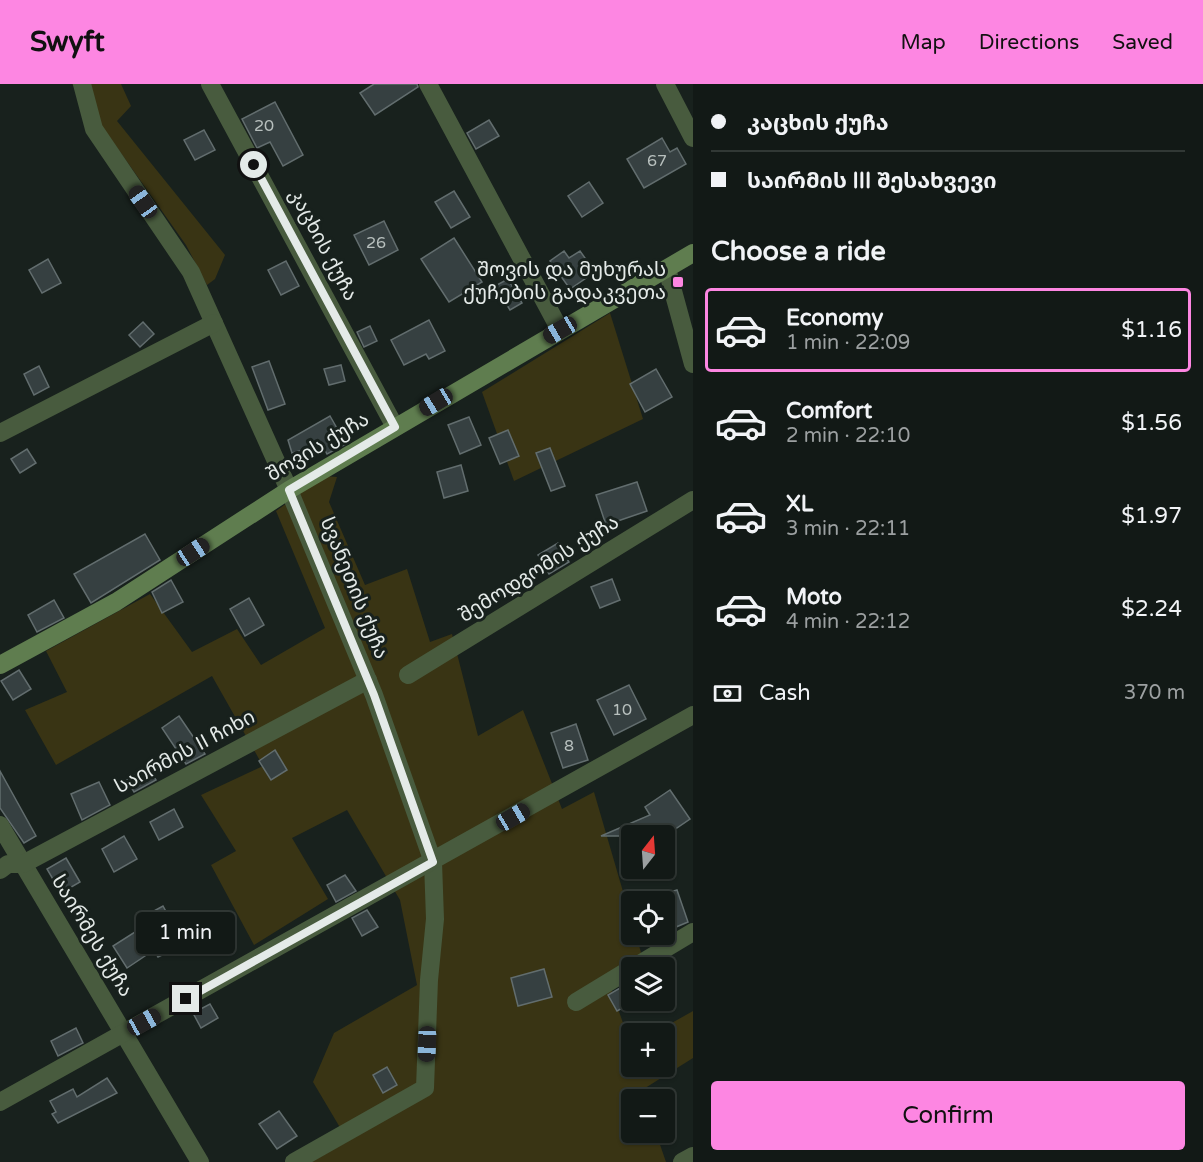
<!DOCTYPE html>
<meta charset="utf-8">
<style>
body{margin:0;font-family:"Varela Round","Noto Sans Georgian",sans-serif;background:#1b221f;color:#f1f3f6;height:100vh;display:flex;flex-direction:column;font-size:22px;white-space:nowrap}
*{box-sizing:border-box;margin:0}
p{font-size:20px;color:#9ca0a1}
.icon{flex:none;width:33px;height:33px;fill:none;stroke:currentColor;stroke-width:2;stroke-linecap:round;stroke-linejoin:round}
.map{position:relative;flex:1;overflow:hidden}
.sheet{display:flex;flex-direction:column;background:#121916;width:510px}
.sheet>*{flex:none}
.top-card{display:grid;align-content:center;height:132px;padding:0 18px;background:#121916}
.needle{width:39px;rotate:17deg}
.buttons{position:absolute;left:621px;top:741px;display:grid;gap:12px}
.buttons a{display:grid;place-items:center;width:54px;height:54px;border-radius:6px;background:#121916;box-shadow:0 2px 4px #0004,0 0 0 2px #313835;font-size:30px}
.end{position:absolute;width:27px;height:27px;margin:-14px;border:8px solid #e4eae8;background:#111;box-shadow:0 0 0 3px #111}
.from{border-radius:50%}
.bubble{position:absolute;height:42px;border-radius:6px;background:#121916;box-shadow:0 2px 4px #0004,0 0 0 2px #313835;font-size:20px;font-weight:600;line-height:42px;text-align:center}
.car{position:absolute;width:18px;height:36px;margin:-18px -9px;border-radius:8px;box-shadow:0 0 4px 2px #0007;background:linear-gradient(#222 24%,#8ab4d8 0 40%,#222 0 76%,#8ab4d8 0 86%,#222 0)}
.top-card b{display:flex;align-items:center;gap:21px;height:57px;font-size:22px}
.top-card b+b{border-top:2px solid #313835}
.top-card i{width:15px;height:15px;background:#f1f3f6}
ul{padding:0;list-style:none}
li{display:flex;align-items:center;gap:18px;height:84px;margin:0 12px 9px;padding:0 6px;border:3px solid transparent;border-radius:6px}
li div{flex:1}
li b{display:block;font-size:22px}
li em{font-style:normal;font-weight:600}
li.current{border-color:#fd86e2}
li>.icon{width:54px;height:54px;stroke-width:1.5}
h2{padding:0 18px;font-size:27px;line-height:72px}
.pay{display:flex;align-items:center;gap:15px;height:66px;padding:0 18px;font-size:22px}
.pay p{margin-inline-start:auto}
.button{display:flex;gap:12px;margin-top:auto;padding:12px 18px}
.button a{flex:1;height:69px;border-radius:6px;background:#fd86e2;color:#111;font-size:24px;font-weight:600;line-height:69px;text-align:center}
header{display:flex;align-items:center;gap:36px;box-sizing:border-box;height:84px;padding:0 30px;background:#fd86e2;color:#111}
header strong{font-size:28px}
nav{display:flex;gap:33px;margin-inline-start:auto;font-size:21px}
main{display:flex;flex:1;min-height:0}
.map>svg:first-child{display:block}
.green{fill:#393414}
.building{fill:#364041;stroke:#626d6e;stroke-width:1.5}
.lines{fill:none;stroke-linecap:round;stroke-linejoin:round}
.street{stroke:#485b3e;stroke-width:18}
.secondary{stroke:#5f7d4f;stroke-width:18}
.route{stroke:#e4eae8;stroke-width:8}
.poi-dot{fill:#fd86e2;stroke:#18211d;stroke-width:2}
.labels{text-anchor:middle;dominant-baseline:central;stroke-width:6;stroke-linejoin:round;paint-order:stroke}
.number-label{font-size:16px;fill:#b8c0be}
.street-label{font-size:20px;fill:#e4eae8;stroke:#18211d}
.poi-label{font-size:20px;fill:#e4eae8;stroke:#18211d;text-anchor:end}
</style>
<header>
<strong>Swyft</strong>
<nav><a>Map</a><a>Directions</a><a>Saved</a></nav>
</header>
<main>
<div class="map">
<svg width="693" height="1078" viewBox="0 0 693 1078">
<rect width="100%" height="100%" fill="#18211d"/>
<g class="green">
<polygon points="72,0 121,0 131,22 117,37 225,171 215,195 207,201 186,161"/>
<polygon points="610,229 643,335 514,397 482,308"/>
<polygon points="324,392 337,393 329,418 365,501 407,485 430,558 452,550 478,652 523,626 562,725 594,708 631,835 632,850 636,851 642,872 606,890 631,962 632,982 664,982 664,950 654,949 693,927 693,974 642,1006 644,1015 632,1016 632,1048 656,1049 666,1078 311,1078 348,1057 313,998 334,949 417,901 400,816 347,726 292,754 328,815 254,861 211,781 236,767 201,711 263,682 212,592 56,681 25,626 67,608 46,567 150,510 192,568 237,545 261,581 325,544 276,427"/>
</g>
<g class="building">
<polygon points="374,0 417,0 418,3 375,31 360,9"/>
<polygon points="275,18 303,71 283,82 270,58 257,64 242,35"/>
<polygon points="489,36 499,52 476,65 467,49"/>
<polygon points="204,46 215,66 195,76 184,56"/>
<polygon points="662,54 670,68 677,64 686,80 644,104 627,75"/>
<polygon points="589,98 603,119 582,133 568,112"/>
<polygon points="454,107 470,133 451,144 435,118"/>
<polygon points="384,137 398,166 369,181 354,151"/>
<polygon points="454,154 482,198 449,218 421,175"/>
<polygon points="564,167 569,174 580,167 595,188 570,205 550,177"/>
<polygon points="48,175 61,199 42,209 29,186"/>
<polygon points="286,177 299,202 281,211 268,186"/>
<polygon points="508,195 522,219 510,226 495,202"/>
<polygon points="429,236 445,267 429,275 426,270 404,281 391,256"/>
<polygon points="143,238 154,250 140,263 129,251"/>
<polygon points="370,242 377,257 364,263 357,248"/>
<polygon points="269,277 285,320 268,326 252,283"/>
<polygon points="341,281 345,297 329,301 324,285"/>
<polygon points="39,282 49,303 34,311 24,290"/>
<polygon points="656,285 672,313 645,328 630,300"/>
<polygon points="330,332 346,360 327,370 322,361 292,369 288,356"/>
<polygon points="469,333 481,361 460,370 448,341"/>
<polygon points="508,346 519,372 500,380 489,354"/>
<polygon points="550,364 565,402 551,407 536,369"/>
<polygon points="27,365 36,379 20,389 11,375"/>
<polygon points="461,381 468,407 444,414 437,388"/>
<polygon points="637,398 647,427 606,441 596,411"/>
<polygon points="145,450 160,476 91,519 74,490"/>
<polygon points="558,459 569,478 549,490 538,471"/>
<polygon points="612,495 620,516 600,524 591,503"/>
<polygon points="171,496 183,518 162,529 152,508"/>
<polygon points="249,514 264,541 245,552 230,525"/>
<polygon points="54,516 64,534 37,548 28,531"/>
<polygon points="19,586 31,605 13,616 1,597"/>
<polygon points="629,601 646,635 614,651 597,616"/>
<polygon points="179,632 205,670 186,680 162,644"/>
<polygon points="576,640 588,676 563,684 551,649"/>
<polygon points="275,666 287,686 271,696 259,677"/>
<polygon points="148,683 156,696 134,708 127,696"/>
<polygon points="0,687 36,752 24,759 0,724"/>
<polygon points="99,698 110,721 82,736 71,710"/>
<polygon points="670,706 690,735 665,752 601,752 650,731 645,723"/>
<polygon points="174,725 183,743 159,756 150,738"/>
<polygon points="124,752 137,775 114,788 102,765"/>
<polygon points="66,774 80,798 61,809 47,785"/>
<polygon points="345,791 356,807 336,818 327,801"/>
<polygon points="677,806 688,838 664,848 664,810"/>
<polygon points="163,822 174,842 165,846 175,865 158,873 154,866 127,884 113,862 143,843 139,835"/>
<polygon points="367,826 378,843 362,852 352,834"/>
<polygon points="544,885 552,913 518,922 511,894"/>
<polygon points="632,897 632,919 617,927 608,911"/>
<polygon points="210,920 218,934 201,944 193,929"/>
<polygon points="76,944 83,959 58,972 51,957"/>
<polygon points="387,983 397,1001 383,1009 373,991"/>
<polygon points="107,994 117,1009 58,1039 52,1030 56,1028 50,1017 73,1005 77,1013"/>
<polygon points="279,1027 297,1052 277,1065 259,1040"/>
</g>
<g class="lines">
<g class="street">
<polyline points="82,0 94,45 191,188 289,406 374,611 433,778 435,835 429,896 425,1004 294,1078"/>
<polyline points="210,0 395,343"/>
<polyline points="428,0 560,246"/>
<polyline points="665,0 693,54"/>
<polyline points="667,185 693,280"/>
<polyline points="0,349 214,239"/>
<polyline points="408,591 693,416"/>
<polyline points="0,741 200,1078"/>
<polyline points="0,786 8,780 23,780 368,596"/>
<polyline points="633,884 693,848"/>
<polyline points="576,918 632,884"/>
<polyline points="0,1018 693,631"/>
<polyline points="682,1078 693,1072"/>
</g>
<polyline class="secondary" points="0,581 116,518 289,406 693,169"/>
</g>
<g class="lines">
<polyline class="route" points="186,915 433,778 374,611 289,406 395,343 254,81"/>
</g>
<rect class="poi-dot" x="672" y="192" width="12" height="12" rx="3"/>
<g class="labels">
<g class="number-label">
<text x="264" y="42">20</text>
<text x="657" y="77">67</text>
<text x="376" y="159">26</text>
<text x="622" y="626">10</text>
<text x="569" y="662">8</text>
</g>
<g class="street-label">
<text transform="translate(323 161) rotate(62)">კაცხის ქუჩა</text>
<text transform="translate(318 363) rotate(-31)">შოვის ქუჩა</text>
<text transform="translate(539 485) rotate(-32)">შემოდგომის ქუჩა</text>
<text transform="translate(354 504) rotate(68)">სვანეთის ქუჩა</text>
<text transform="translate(185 668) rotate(-28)">საირმის II ჩიხი</text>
<text transform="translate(92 852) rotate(59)">საირმეს ქუჩა</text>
</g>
<g class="poi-label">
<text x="666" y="186">შოვის და მუხურას<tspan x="666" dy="23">ქუჩების გადაკვეთა</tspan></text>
</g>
</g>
</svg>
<div class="buttons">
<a><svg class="needle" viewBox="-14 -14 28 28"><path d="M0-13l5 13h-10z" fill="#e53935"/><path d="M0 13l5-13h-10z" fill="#9ca0a1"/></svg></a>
<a><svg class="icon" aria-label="locate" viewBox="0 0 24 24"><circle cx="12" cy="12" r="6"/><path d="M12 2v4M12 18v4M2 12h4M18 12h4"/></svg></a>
<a><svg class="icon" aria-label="layers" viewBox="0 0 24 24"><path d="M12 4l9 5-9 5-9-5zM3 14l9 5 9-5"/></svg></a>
<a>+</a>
<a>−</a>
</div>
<i class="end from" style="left:254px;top:81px"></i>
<i class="end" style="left:186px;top:915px"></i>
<div class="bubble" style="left:136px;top:828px;width:99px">1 min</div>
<i class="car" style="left:143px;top:118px;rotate:325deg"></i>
<i class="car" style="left:560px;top:246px;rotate:240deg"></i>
<i class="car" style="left:436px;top:318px;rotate:239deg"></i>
<i class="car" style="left:193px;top:468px;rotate:57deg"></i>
<i class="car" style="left:513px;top:733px;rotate:60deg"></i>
<i class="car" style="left:144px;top:938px;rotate:61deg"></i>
<i class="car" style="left:427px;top:960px;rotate:182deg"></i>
</div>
<section class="sheet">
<div class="top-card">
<b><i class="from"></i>კაცხის ქუჩა</b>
<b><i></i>საირმის III შესახვევი</b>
</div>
<h2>Choose a ride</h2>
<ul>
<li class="current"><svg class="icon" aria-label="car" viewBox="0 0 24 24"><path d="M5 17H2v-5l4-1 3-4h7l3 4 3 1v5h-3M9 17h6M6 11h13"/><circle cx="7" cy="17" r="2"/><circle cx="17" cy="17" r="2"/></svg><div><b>Economy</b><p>1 min · 22:09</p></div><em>$1.16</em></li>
<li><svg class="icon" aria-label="car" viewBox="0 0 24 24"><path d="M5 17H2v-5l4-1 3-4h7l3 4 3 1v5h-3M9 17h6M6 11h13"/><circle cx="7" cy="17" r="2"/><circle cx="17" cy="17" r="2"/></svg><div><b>Comfort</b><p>2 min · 22:10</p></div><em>$1.56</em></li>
<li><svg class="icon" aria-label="car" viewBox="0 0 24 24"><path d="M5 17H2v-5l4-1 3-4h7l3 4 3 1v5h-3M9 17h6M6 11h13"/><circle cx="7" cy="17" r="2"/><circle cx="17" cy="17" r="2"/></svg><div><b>XL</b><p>3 min · 22:11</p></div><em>$1.97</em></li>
<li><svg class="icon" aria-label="car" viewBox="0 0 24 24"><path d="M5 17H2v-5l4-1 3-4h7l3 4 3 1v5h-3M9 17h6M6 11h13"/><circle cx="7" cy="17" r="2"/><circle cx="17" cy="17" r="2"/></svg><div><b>Moto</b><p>4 min · 22:12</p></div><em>$2.24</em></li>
</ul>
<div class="pay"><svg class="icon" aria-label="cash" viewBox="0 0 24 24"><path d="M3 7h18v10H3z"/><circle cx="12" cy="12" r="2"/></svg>Cash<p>370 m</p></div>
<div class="button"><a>Confirm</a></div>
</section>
</main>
